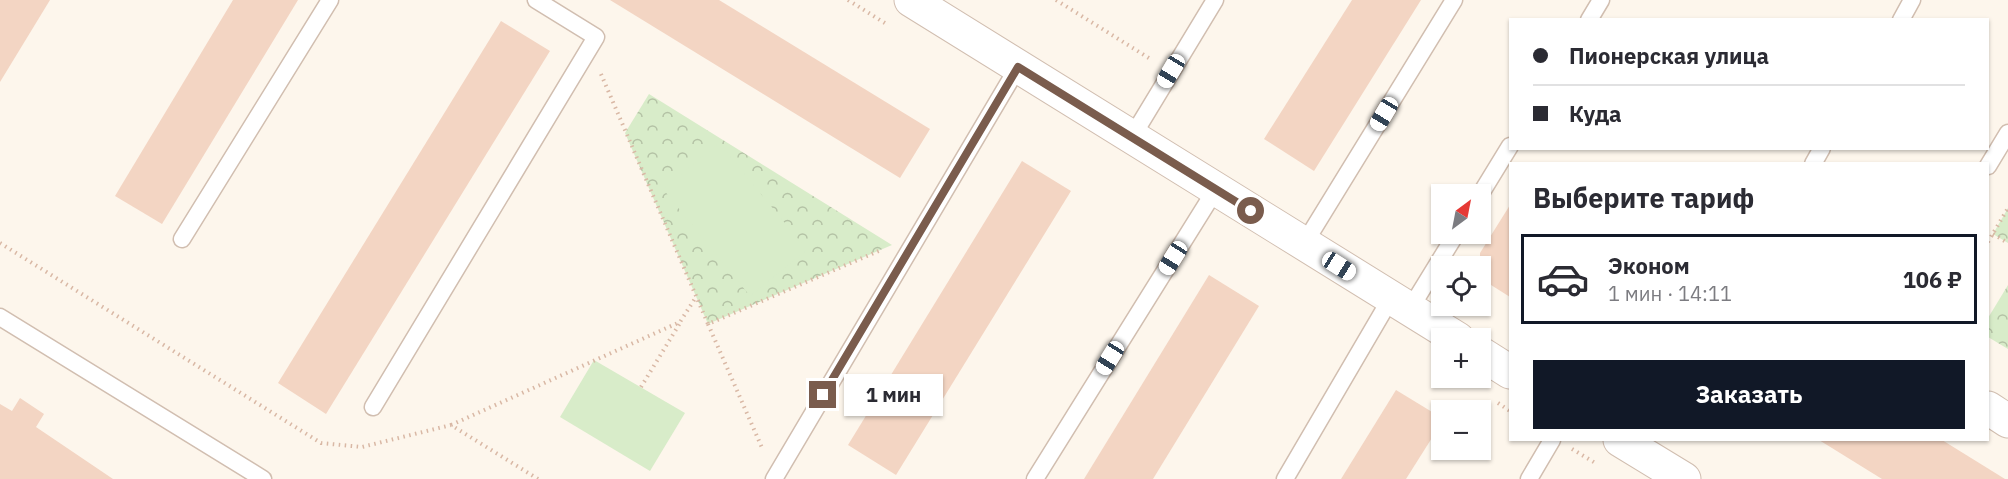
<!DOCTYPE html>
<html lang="ru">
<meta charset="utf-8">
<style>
body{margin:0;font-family:"IBM Plex Sans",sans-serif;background:#f7f7f7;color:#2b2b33;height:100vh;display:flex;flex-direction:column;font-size:22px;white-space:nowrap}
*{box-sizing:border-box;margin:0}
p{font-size:20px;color:#7c7c81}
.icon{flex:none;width:33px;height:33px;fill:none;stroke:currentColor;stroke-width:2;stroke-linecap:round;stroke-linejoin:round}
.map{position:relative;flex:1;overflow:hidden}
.details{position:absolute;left:1509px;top:162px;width:480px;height:279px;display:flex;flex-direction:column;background:#fff;border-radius:0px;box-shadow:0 2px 4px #0004}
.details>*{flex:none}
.hud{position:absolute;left:1509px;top:18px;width:480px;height:132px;border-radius:0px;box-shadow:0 2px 4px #0004;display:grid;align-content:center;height:132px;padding:0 24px;background:#fff}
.needle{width:39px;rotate:32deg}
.controls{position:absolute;left:1431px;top:184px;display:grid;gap:12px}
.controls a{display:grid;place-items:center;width:60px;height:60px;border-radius:0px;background:#fff;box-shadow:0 2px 4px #0004;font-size:30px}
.end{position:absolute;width:27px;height:27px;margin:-14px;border:8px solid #7a5c4d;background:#fff;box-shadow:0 0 0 3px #fff}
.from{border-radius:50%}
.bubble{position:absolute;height:42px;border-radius:0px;background:#fff;box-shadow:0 2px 4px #0004;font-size:20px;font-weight:700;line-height:42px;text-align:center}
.car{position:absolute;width:18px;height:36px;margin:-18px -9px;border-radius:8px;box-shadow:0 0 4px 2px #0007;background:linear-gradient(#fff 24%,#345 0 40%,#fff 0 76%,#345 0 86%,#fff 0)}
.hud b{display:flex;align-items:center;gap:21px;height:57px;font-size:22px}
.hud b+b{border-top:2px solid #e1e1e2}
.hud i{width:15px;height:15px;background:#2b2b33}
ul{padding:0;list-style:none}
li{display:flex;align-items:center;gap:18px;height:90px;margin:0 12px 9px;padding:0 12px;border:3px solid transparent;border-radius:0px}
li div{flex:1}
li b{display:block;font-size:22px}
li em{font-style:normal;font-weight:700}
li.active{border-color:#111827}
li>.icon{width:54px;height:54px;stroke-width:1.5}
h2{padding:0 24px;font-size:27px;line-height:72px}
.action{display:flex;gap:12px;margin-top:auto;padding:12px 24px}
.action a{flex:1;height:69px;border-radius:0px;background:#111827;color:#fff;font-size:24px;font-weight:700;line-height:69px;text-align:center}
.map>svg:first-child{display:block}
.park{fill:url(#park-crowns)}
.pitch{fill:#d8ecc9}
.building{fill:#f3d5c3}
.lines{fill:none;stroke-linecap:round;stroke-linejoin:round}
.service-casing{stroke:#d1beb0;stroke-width:19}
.minor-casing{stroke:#d1beb0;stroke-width:35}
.tertiary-casing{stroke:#d1beb0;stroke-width:35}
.path{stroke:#d9b8a5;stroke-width:4;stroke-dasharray:1.5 4.5;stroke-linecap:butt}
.service{stroke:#fff;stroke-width:16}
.minor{stroke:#fff;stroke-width:33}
.tertiary{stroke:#fff;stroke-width:33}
.route{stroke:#7a5c4d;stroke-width:8}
</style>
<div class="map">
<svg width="2008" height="479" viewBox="0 0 2008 479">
<defs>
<pattern id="park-crowns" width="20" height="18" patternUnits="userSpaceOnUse" patternTransform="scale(1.5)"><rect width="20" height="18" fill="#d8ecc9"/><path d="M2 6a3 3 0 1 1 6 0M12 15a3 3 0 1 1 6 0" fill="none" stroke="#b4c2a5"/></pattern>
</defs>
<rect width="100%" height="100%" fill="#fdf6ec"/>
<g class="park">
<polygon points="649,94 892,245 708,324 625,133"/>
<polygon points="2008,208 2008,243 1993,234"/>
<polygon points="2008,285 2008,349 1988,337 1988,318"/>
</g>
<g class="pitch">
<polygon points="719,143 807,250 750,296 663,189"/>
<polygon points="594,360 685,413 650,471 560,417"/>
</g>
<g class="building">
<polygon points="0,0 50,0 0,82"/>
<polygon points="233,0 298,0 162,224 115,196"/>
<polygon points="610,0 719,0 930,129 900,178"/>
<polygon points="1352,0 1421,0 1314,171 1264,139"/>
<polygon points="501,21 550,51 326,414 278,383"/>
<polygon points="1022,161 1071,191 896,475 848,445"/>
<polygon points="1510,205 1510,297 1480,278 1480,253"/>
<polygon points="1209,275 1259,306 1153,479 1084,479"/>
<polygon points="1396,390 1442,418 1442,422 1406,479 1341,479"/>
<polygon points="20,398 44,414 36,427 113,479 0,479 0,404 12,411"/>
<polygon points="1819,440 1942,440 2005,479 1882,479"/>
</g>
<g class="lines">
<g class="service-casing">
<g id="service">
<polyline points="1589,20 1601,0"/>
<polyline points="1901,20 1912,0"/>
<polyline points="1132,137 1215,0"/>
<polyline points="1813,164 1822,148"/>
<polyline points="1988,166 2008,133"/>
<polyline points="1480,195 1510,146"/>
<polyline points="182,239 330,0"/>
<polyline points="1304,244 1454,0"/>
<polyline points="1410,309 1456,234"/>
<polyline points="0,317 263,479"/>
<polyline points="373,407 596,37 536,0"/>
<polyline points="774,479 1018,67"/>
<polyline points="1035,479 1216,189"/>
<polyline points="1285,479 1391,298"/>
<polyline points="1529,479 1552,440"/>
</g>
</g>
<g class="minor-casing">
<polyline id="minor" points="1988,408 2008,421"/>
</g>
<g class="tertiary-casing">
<g id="tertiary">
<polyline points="911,0 1458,339"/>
<polyline points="1480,353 1510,372"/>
<polyline points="1620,440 1684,479"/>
</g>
</g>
<g class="path">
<polyline points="848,0 888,25"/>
<polyline points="1056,0 1152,60"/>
<polyline points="601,74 708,324 881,250"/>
<polyline points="1993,234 2008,243"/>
<polyline points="1988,242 2008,208"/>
<polyline points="0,243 321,443 362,447 451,425 538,479"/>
<polyline points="708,324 763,450"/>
<polyline points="641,387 680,323"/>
<polyline points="1498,403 1510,411"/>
<polyline points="451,425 680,322 696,297"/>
<polyline points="1572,449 1597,464"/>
</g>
<use href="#service" class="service"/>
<use href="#minor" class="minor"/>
<use href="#tertiary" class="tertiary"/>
</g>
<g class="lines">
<polyline class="route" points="823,395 1018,67 1251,211"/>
</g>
</svg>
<div class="controls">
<a><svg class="needle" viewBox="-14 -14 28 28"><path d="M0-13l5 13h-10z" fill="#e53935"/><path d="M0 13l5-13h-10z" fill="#7c7c81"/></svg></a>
<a><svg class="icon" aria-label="locate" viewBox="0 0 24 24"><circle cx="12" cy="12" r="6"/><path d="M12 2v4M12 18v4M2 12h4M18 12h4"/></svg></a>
<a>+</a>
<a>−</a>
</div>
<i class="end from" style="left:1251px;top:211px"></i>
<i class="end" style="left:823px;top:395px"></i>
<div class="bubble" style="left:844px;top:374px;width:99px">1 мин</div>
<i class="car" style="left:1171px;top:71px;rotate:211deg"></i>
<i class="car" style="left:1384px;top:114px;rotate:211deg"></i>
<i class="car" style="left:1173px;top:258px;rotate:212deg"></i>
<i class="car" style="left:1339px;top:266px;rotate:122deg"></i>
<i class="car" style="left:1110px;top:358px;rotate:212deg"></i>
<div class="hud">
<b><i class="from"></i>Пионерская улица</b>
<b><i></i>Куда</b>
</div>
<section class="details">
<h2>Выберите тариф</h2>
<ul>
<li class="active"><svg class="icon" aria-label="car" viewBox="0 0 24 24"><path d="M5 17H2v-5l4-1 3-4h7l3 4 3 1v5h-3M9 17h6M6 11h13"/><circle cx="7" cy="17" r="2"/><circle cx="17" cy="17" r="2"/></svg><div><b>Эконом</b><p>1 мин · 14:11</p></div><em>106 ₽</em></li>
</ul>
<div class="action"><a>Заказать</a></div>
</section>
</div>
